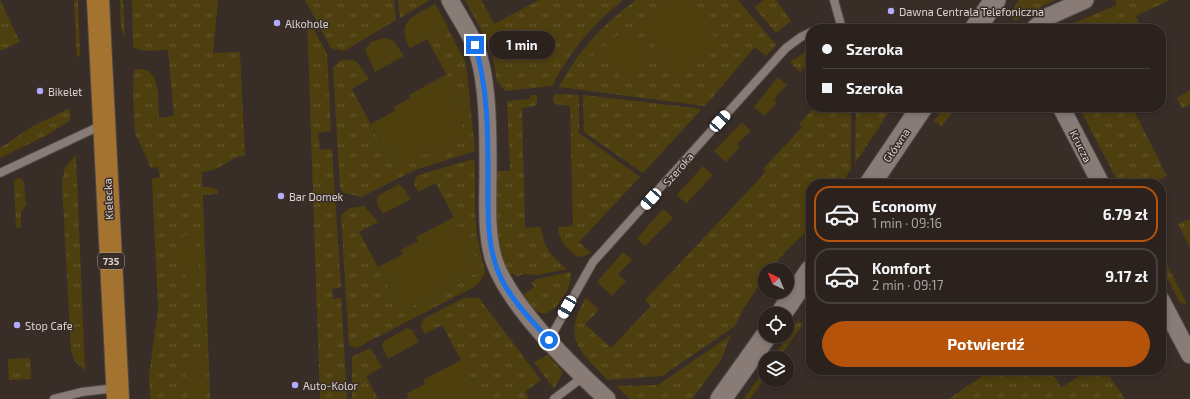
<!DOCTYPE html>
<html lang="pl">
<meta charset="utf-8">
<style>
body{margin:0;font-family:"Exo 2",sans-serif;background:#332a27;color:#f1f3f6;height:100vh;display:flex;flex-direction:column;font-size:15px;white-space:nowrap}
*{box-sizing:border-box;margin:0}
p{font-size:13px;color:#a6a4a4}
.icon{flex:none;width:22px;height:22px;fill:none;stroke:currentColor;stroke-width:2;stroke-linecap:round;stroke-linejoin:round}
.map{position:relative;flex:1;overflow:hidden}
.side{position:absolute;left:806px;top:179px;width:360px;height:196px;display:flex;flex-direction:column;background:#2b221e;border-radius:16px;box-shadow:0 2px 6px #0003,0 0 0 1px #473f3c}
.side>*{flex:none}
.banner{position:absolute;left:806px;top:24px;width:360px;height:88px;border-radius:16px;box-shadow:0 2px 6px #0003,0 0 0 1px #473f3c;display:grid;align-content:center;height:88px;padding:0 16px;background:#2b221e}
.needle{width:26px;rotate:316deg}
.tools{position:absolute;left:758px;top:263px;display:grid;gap:8px}
.tools a{display:grid;place-items:center;width:36px;height:36px;border-radius:50%;background:#2b221e;box-shadow:0 2px 6px #0003,0 0 0 1px #473f3c;font-size:20px}
.end{position:absolute;width:18px;height:18px;margin:-9px;border:5px solid #1a73e8;background:#fff;box-shadow:0 0 0 2px #fff}
.from{border-radius:50%}
.bubble{position:absolute;height:28px;border-radius:14px;background:#2b221e;box-shadow:0 2px 6px #0003,0 0 0 1px #473f3c;font-size:13px;font-weight:700;line-height:28px;text-align:center}
.car{position:absolute;width:12px;height:24px;margin:-12px -6px;border-radius:5px;box-shadow:0 0 3px 1px #0007;background:linear-gradient(#fff 24%,#345 0 40%,#fff 0 76%,#345 0 86%,#fff 0)}
.banner b{display:flex;align-items:center;gap:14px;height:38px;font-size:15px}
.banner b+b{border-top:1px solid #473f3c}
.banner i{width:10px;height:10px;background:#f1f3f6}
ul{padding:7px 0 0;list-style:none}
li{display:flex;align-items:center;gap:12px;height:56px;margin:0 8px 6px;padding:0 8px;border:2px solid #473f3c;border-radius:16px}
li div{flex:1}
li b{display:block;font-size:15px}
li em{font-style:normal;font-weight:700}
li.current{border-color:#b45309}
li>.icon{width:36px;height:36px;stroke-width:1.5}
.cta{display:flex;gap:8px;margin-top:auto;padding:8px 16px}
.cta a{flex:1;height:46px;border-radius:24px;background:#b45309;color:#fff;font-size:16px;font-weight:700;line-height:46px;text-align:center}
.map>svg:first-child{display:block}
.grass{fill:url(#grass-tufts)}
.green{fill:#4e3f0f}
.lines{fill:none;stroke-linecap:round;stroke-linejoin:round}
.service-casing{stroke:#544a46;stroke-width:10}
.minor-casing{stroke:#544a46;stroke-width:19}
.tertiary-casing{stroke:#544a46;stroke-width:23}
.primary-casing{stroke:#544a46;stroke-width:24}
.service{stroke:#897b75;stroke-width:8}
.minor{stroke:#897b75;stroke-width:17}
.tertiary{stroke:#897b75;stroke-width:21}
.primary{stroke:#a3732f;stroke-width:22}
.route{stroke:#1a73e8;stroke-width:5}
.poi-dot{fill:#b1adfa;stroke:#392d28;stroke-width:1.5}
.labels{text-anchor:middle;dominant-baseline:central;stroke-width:3;stroke-linejoin:round;paint-order:stroke}
.shield{fill:#392d28;stroke:#aaa19e;stroke-width:1}
.shield-label{font-size:10px;font-weight:bold;fill:#dbd3d0}
.poi-label{font-size:11px;fill:#dbd3d0;stroke:#392d28;text-anchor:start}
.street-label{font-size:11px;fill:#dbd3d0;stroke:#392d28}
</style>
<div class="map">
<svg width="1190" height="399" viewBox="0 0 1190 399">
<defs>
<pattern id="grass-tufts" width="24" height="20" patternUnits="userSpaceOnUse"><rect width="24" height="20" fill="#4e3f0f"/><path d="M3 7l-1-3M5 7V3M7 7l1-3M15 17l-1-3M17 17v-4M19 17l1-3" fill="none" stroke="#675a31"/></pattern>
</defs>
<rect width="100%" height="100%" fill="#392d28"/>
<g class="grass">
<polygon points="0,0 20,42 0,51"/>
<polygon points="74,0 78,0 80,56 77,57"/>
<polygon points="120,0 123,0 125,38 121,29"/>
<path d="M 132,0 L 218,0 L 213,53 L 240,52 L 245,156 L 237,157 L 214,170 L 202,172 L 202,187 L 211,187 L 218,190 L 218,194 L 203,195 L 210,399 L 150,399 L 149,376 L 158,309 L 152,179 L 160,177 L 158,167 L 151,168 L 135,133 L 133,95 L 134,70 C 162,62 158,101 159,118 L 174,116 L 168,50 L 143,51 L 133,47 Z"/>
<polygon points="305,0 394,0 396,20 344,51 331,48"/>
<polygon points="398,0 430,0 400,18"/>
<path d="M 465,0 L 481,0 L 494,24 L 539,0 L 623,0 C 592,24 570,52 552,86 L 505,91 L 497,81 L 491,48 Z"/>
<path d="M 636,0 L 738,0 L 776,45 L 766,56 L 755,47 L 705,106 L 559,87 C 581,47 601,27 636,0 Z"/>
<polygon points="764,0 776,0 791,21 776,33 754,7"/>
<polygon points="1019,0 1056,0 1042,6 1029,17 1022,16 1017,20 1014,20 1010,14"/>
<polygon points="1115,0 1170,0 1136,16 1142,29 1059,29 1117,5"/>
<path d="M 435,4 L 466,63 L 475,151 L 415,170 L 361,197 L 344,193 L 340,188 L 333,68 C 339,59 348,58 357,62 L 369,79 L 352,89 L 394,168 L 466,110 L 427,39 L 410,48 C 395,20 414,17 435,4 Z"/>
<polygon points="307,16 327,54 331,131 318,133 320,150 332,149 341,287 332,289 333,299 341,298 347,399 320,399"/>
<polygon points="811,49 811,60 800,72 790,62"/>
<polygon points="1190,90 1190,105 1182,108 1177,98"/>
<path d="M 554,94 L 579,95 L 579,133 L 640,177 L 579,242 L 591,253 L 582,257 C 570,256 558,238 558,227 L 573,226 L 570,106 L 555,104 L 553,101 Z"/>
<path d="M 530,95 L 537,95 L 537,102 L 535,106 L 522,108 L 525,228 L 541,227 C 543,247 552,257 567,269 L 538,275 L 523,274 L 516,277 L 513,273 L 509,276 C 495,243 496,210 496,175 L 497,171 L 510,171 L 507,101 L 530,99 Z"/>
<polygon points="583,95 695,108 701,110 643,173 584,132"/>
<path d="M 815,107 L 851,107 L 851,169 L 841,184 L 811,184 L 811,227 L 785,252 L 770,270 L 765,270 L 765,277 L 743,309 L 735,326 L 662,376 L 608,380 C 580,352 561,338 586,298 L 599,310 L 585,324 L 611,348 L 651,306 L 645,300 L 766,172 L 763,169 L 802,127 L 799,124 Z"/>
<polygon points="856,107 888,107 889,112 855,163"/>
<polygon points="944,107 956,107 942,126 934,121"/>
<polygon points="1079,107 1132,107 1167,176 1151,184 1149,181 1142,184 1119,184"/>
<polygon points="68,109 70,110 70,120 68,122 45,136 0,158 0,148 33,126"/>
<polygon points="76,155 85,370 75,362 71,351 62,182 65,167"/>
<polygon points="473,159 475,163 475,210 477,236 485,273 480,282 474,287 356,348 349,345 341,215 350,208 364,206 378,222 359,232 402,312 481,270 436,183 418,192 414,183 416,176"/>
<polygon points="19,177 24,182 26,205 21,212 21,227 16,228 14,181"/>
<polygon points="1189,219 1190,221 1190,248 1178,224"/>
<polygon points="1161,253 1187,304 1180,303 1161,266"/>
<path d="M 570,272 C 575,283 555,317 541,313 C 533,311 527,301 523,295 L 534,287 L 531,283 L 537,279 Z"/>
<polygon points="464,298 479,298 541,380 525,392 529,398 527,399 482,399 442,325 425,334 421,327 423,319"/>
<polygon points="798,321 803,324 779,358 773,358"/>
<polygon points="731,335 721,360 692,399 630,399 616,386 658,385"/>
<polygon points="370,348 382,367 366,376 378,399 352,399 352,357"/>
<polygon points="548,355 563,372 554,389 534,362"/>
<polygon points="30,358 31,379 9,380 8,359"/>
<polygon points="991,370 1051,370 1061,388 1088,370 1105,370 1125,399 949,399"/>
<polygon points="762,373 765,378 750,399 744,399"/>
</g>
<g class="green">
<polygon points="673,0 684,0 718,40 678,74 640,28"/>
<path d="M 435,4 L 448,27 L 410,48 C 395,20 413,17 435,4 Z"/>
<polygon points="626,28 651,59 624,81 605,60 593,70 585,62"/>
<path d="M 384,38 C 395,38 398,48 404,56 L 375,72 L 365,50 L 371,42 Z"/>
<polygon points="447,74 466,110 459,139 394,168 371,124 396,110 394,107 410,98 409,95"/>
<polygon points="778,77 787,85 774,99 777,103 764,116 754,107"/>
<polygon points="742,122 751,131 737,144 740,147 726,162 714,151"/>
<polygon points="703,166 713,175 686,204 677,195"/>
<path d="M 399,184 L 404,189 L 411,199 L 383,214 C 380,208 374,202 379,195 Z"/>
<polygon points="663,209 673,218 645,246 637,238"/>
<polygon points="454,217 481,270 402,312 378,267 403,254 401,250 418,241 416,237"/>
<path d="M 186,234 L 190,236 C 201,249 198,273 195,290 L 190,288 L 183,268 L 179,263 L 177,243 Z"/>
<polygon points="623,252 632,260 618,274 626,281 612,296 597,282"/>
<polygon points="407,328 412,330 419,342 388,359 382,346 384,341"/>
<path d="M 198,357 C 209,368 205,385 205,399 L 188,399 L 186,363 L 191,358 Z"/>
<polygon points="461,360 482,399 406,399 409,397 407,393 425,384 423,380"/>
</g>
<g class="lines">
<g class="service-casing">
<g id="service">
<polyline points="834,0 842,29"/>
<polyline points="0,173 102,125"/>
<polyline points="549,340 593,262 786,48 801,37 811,32"/>
<polyline points="54,399 82,392 116,388"/>
<polyline points="554,399 583,377"/>
</g>
</g>
<g class="minor-casing">
<g id="minor">
<path d="M 450,0 C 458,15 468,30 475,45 C 489,80 488,137 488,175 C 488,200 486,228 492,253 C 502,299 572,367 607,399"/>
<polyline points="1034,29 1047,17 1085,0"/>
<polyline points="1061,107 1101,184"/>
<polyline points="1161,300 1190,355"/>
</g>
</g>
<g class="tertiary-casing">
<g id="tertiary">
<polyline points="975,29 995,0"/>
<polyline points="870,184 922,107"/>
<polyline points="781,314 811,270"/>
<polyline points="721,399 766,336"/>
</g>
</g>
<g class="primary-casing">
<polyline id="primary" points="98,0 118,399"/>
</g>
<use href="#service" class="service"/>
<use href="#minor" class="minor"/>
<use href="#tertiary" class="tertiary"/>
<use href="#primary" class="primary"/>
</g>
<g class="lines">
<path class="route" d="M 475,45 C 488,88 488,134 488,178 C 488,213 486,249 502,280 C 513,302 533,322 549,340"/>
</g>
<g class="poi-dot">
<circle cx="891" cy="11" r="4"/>
<circle cx="277" cy="23" r="4"/>
<circle cx="40" cy="91" r="4"/>
<circle cx="281" cy="196" r="4"/>
<circle cx="17" cy="325" r="4"/>
<circle cx="295" cy="385" r="4"/>
</g>
<g class="labels">
<rect class="shield" x="98" y="253" width="26" height="16" rx="3"/>
<g class="shield-label">
<text x="111" y="261">735</text>
</g>
<g class="poi-label">
<text x="899" y="11">Dawna Centrala Telefoniczna</text>
<text x="285" y="23">Alkohole</text>
<text x="48" y="91">Bikelet</text>
<text x="289" y="196">Bar Domek</text>
<text x="25" y="325">Stop Cafe</text>
<text x="303" y="385">Auto-Kolor</text>
</g>
<g class="street-label">
<text transform="translate(896 145) rotate(-56)">Główna</text>
<text transform="translate(1081 146) rotate(63)">Krucza</text>
<text transform="translate(678 169) rotate(-49)">Szeroka</text>
<text transform="translate(108 199) rotate(-93)">Kielecka</text>
</g>
</g>
</svg>
<div class="tools">
<a><svg class="needle" viewBox="-14 -14 28 28"><path d="M0-13l5 13h-10z" fill="#e53935"/><path d="M0 13l5-13h-10z" fill="#a6a4a4"/></svg></a>
<a><svg class="icon" aria-label="locate" viewBox="0 0 24 24"><circle cx="12" cy="12" r="6"/><path d="M12 2v4M12 18v4M2 12h4M18 12h4"/></svg></a>
<a><svg class="icon" aria-label="layers" viewBox="0 0 24 24"><path d="M12 4l9 5-9 5-9-5zM3 14l9 5 9-5"/></svg></a>
</div>
<i class="end from" style="left:549px;top:340px"></i>
<i class="end" style="left:475px;top:45px"></i>
<div class="bubble" style="left:489px;top:31px;width:66px">1 min</div>
<i class="car" style="left:720px;top:121px;rotate:42deg"></i>
<i class="car" style="left:651px;top:199px;rotate:222deg"></i>
<i class="car" style="left:567px;top:307px;rotate:210deg"></i>
<div class="banner">
<b><i class="from"></i>Szeroka</b>
<b><i></i>Szeroka</b>
</div>
<section class="side">
<ul>
<li class="current"><svg class="icon" aria-label="car" viewBox="0 0 24 24"><path d="M5 17H2v-5l4-1 3-4h7l3 4 3 1v5h-3M9 17h6M6 11h13"/><circle cx="7" cy="17" r="2"/><circle cx="17" cy="17" r="2"/></svg><div><b>Economy</b><p>1 min · 09:16</p></div><em>6.79 zł</em></li>
<li><svg class="icon" aria-label="car" viewBox="0 0 24 24"><path d="M5 17H2v-5l4-1 3-4h7l3 4 3 1v5h-3M9 17h6M6 11h13"/><circle cx="7" cy="17" r="2"/><circle cx="17" cy="17" r="2"/></svg><div><b>Komfort</b><p>2 min · 09:17</p></div><em>9.17 zł</em></li>
</ul>
<div class="cta"><a>Potwierdź</a></div>
</section>
</div>
